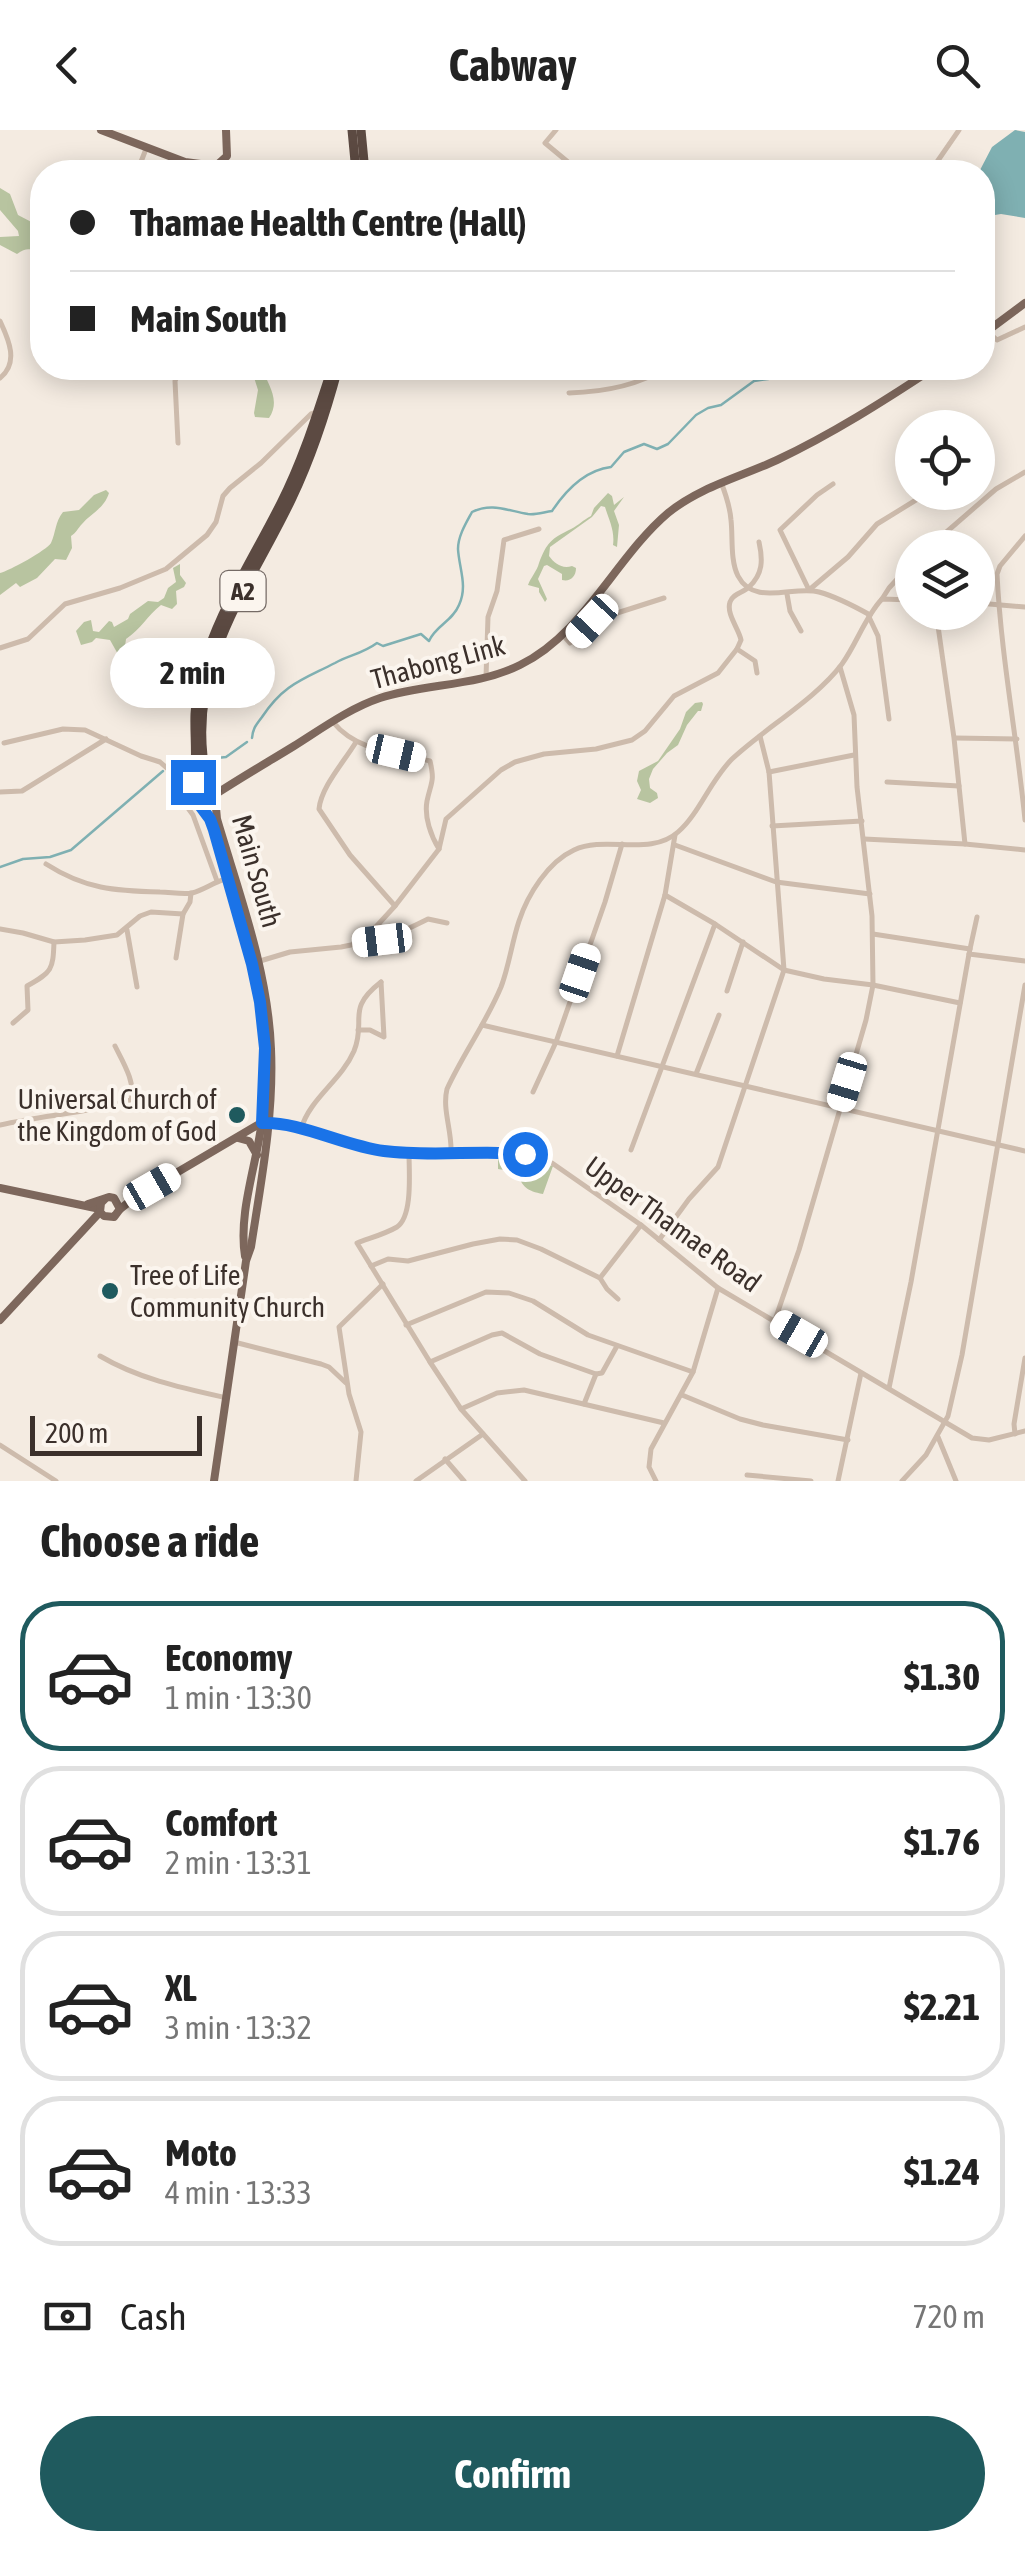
<!DOCTYPE html>
<meta charset="utf-8">
<style>
body{margin:0;font-family:"Asap Condensed",sans-serif;background:#f6f6f6;color:#222;height:100vh;display:flex;flex-direction:column;font-size:38px;white-space:nowrap}
*{box-sizing:border-box;margin:0}
p{font-size:32px;color:#767676}
.icon{flex:none;width:55px;height:55px;fill:none;stroke:currentColor;stroke-width:2;stroke-linecap:round;stroke-linejoin:round}
.map{position:relative;height:1351px;overflow:hidden}
.sheet{display:flex;flex-direction:column;background:#fff;flex:1}
.sheet>*{flex:none}
.top-card{position:absolute;left:30px;top:30px;width:965px;height:220px;border-radius:40px;box-shadow:0 5px 25px #0003;display:grid;align-content:center;height:220px;padding:0 40px;background:#fff}
.controls{position:absolute;left:895px;top:280px;display:grid;gap:20px}
.controls a{display:grid;place-items:center;width:100px;height:100px;border-radius:50%;background:#fff;box-shadow:0 5px 25px #0003;font-size:50px}
.scale{position:absolute;left:30px;bottom:25px;width:172px;box-sizing:border-box;padding-left:10px;border:5px solid #3b302b;border-top:0;font-size:28px;line-height:35px;white-space:nowrap;color:#3b302b;-webkit-text-stroke:8px #fbf5ee;paint-order:stroke}
.end{position:absolute;width:45px;height:45px;margin:-22px;border:12px solid #1a73e8;background:#fff;box-shadow:0 0 0 5px #fff}
.from{border-radius:50%}
.bubble{position:absolute;height:70px;border-radius:35px;background:#fff;box-shadow:0 5px 25px #0003;font-size:32px;font-weight:700;line-height:70px;text-align:center}
.car{position:absolute;width:30px;height:60px;margin:-30px -15px;border-radius:12px;box-shadow:0 0 8px 2px #0007;background:linear-gradient(#fff 24%,#345 0 40%,#fff 0 76%,#345 0 86%,#fff 0)}
.top-card b{display:flex;align-items:center;gap:35px;height:95px;font-size:38px}
.top-card b+b{border-top:2px solid #e0e0e0}
.top-card i{width:25px;height:25px;background:#222}
ul{padding:0;list-style:none}
li{display:flex;align-items:center;gap:30px;height:150px;margin:0 20px 15px;padding:0 20px;border:5px solid #e0e0e0;border-radius:40px}
li div{flex:1}
li b{display:block;font-size:38px}
li em{font-style:normal;font-weight:700}
li.current{border-color:#1f5a5e}
li>.icon{width:90px;height:90px;stroke-width:1.5}
h2{padding:0 40px;font-size:45px;line-height:120px}
.pay{display:flex;align-items:center;gap:25px;height:110px;padding:0 40px;font-size:38px}
.pay p{margin-inline-start:auto}
.button{display:flex;gap:20px;margin-top:auto;padding:20px 40px}
.button a{flex:1;height:115px;border-radius:60px;background:#1f5a5e;color:#fff;font-size:40px;font-weight:700;line-height:115px;text-align:center}
header{display:flex;justify-content:space-between;align-items:center;height:130px;padding:0 40px;background:#fff;font-size:45px;font-weight:700}
.map>svg:first-child{display:block}
.green{fill:#b8c4a0}
.water{fill:#7fb0b2}
.lines{fill:none;stroke-linecap:round;stroke-linejoin:round}
.stream{stroke:#7fb0b2;stroke-width:2.5}
.minor{stroke:#cdbbac;stroke-width:5}
.major{stroke:#7d675c;stroke-width:8}
.highway{stroke:#5c4a42;stroke-width:9}
.route{stroke:#1a73e8;stroke-width:12}
.poi-dot{fill:#1f5a5e;stroke:#fbf5ee;stroke-width:4}
.labels{text-anchor:middle;dominant-baseline:central;stroke-width:8;stroke-linejoin:round;paint-order:stroke}
.shield{fill:#fbf5ee;stroke:#756b66;stroke-width:2.5}
.shield-label{font-size:25px;font-weight:bold;fill:#3b302b}
.street-label{font-size:28px;fill:#3b302b;stroke:#fbf5ee}
.poi-label{font-size:28px;fill:#3b302b;stroke:#fbf5ee;text-anchor:end}
</style>
<header><svg class="icon" aria-label="back" viewBox="0 0 24 24"><path d="M15 5l-7 7 7 7"/></svg>Cabway<svg class="icon" aria-label="search" viewBox="0 0 24 24"><circle cx="10" cy="10" r="6"/><path d="M15 15l6 6"/></svg></header>
<div class="map">
<svg width="1025" height="1351" viewBox="0 0 1025 1351">
<rect width="100%" height="100%" fill="#f4ebe1"/>
<g class="green">
<path d="M 0,58 L 10,64 L 18,85 L 41,97 L 42,127 C 32,119 29,116 17,124 L 0,115 L 0,107 L 19,106 L 18,101 L 0,80 Z"/>
<path d="M 251,238 L 262,238 C 268,255 281,270 269,288 L 255,287 L 254,283 L 258,260 Z"/>
<path d="M 106,360 L 109,363 C 104,379 91,383 82,394 C 78,398 76,403 71,406 L 72,418 L 66,430 L 55,429 L 37,448 L 20,457 L 16,453 L 0,465 L 0,443 C 9,441 47,420 51,413 C 56,402 55,392 63,382 L 79,380 L 94,365 Z"/>
<path d="M 608,363 L 612,366 L 614,375 L 624,367 L 614,381 L 619,395 L 617,417 L 613,415 C 615,401 609,390 605,377 L 601,376 L 592,387 L 550,417 L 549,426 C 555,434 562,439 572,436 L 576,438 C 576,447 570,452 562,450 L 562,444 L 547,435 L 544,436 L 538,449 L 547,469 L 545,472 L 539,462 L 539,458 L 528,455 C 531,447 537,441 539,433 C 547,412 551,409 571,399 C 579,395 583,390 591,386 L 594,378 Z"/>
<path d="M 180,434 L 180,445 L 186,453 L 184,457 L 176,461 L 177,474 L 172,479 L 161,475 C 148,485 140,500 126,509 L 124,524 L 119,526 L 110,510 L 96,508 L 92,512 L 81,515 L 76,501 L 84,492 L 91,490 L 93,501 L 99,502 L 109,491 L 112,492 L 114,497 L 128,489 L 130,484 L 148,471 L 158,472 L 164,468 L 168,458 L 176,452 L 173,438 Z"/>
<polygon points="702,572 703,574 701,581 698,581 687,595 678,615 667,623 653,639 649,649 650,658 657,663 658,668 650,673 637,669 641,660 637,651 639,641 658,631 680,599 686,582 695,573"/>
<path d="M 520,1026 L 553,1036 L 543,1064 C 527,1061 522,1057 517,1042 L 498,1039 L 498,1027 Z"/>
</g>
<polygon class="water" points="1015,0 1025,2 1025,88 1001,84 983,87 982,42 979,42 992,17"/>
<g class="lines">
<g class="stream">
<path d="M 252,608 C 253,598 256,595 262,587 C 284,554 302,550 335,533 C 349,525 362,524 377,513 L 383,516 L 421,504 L 429,511 C 436,495 452,492 459,475 C 468,456 459,438 458,419 C 458,406 466,393 472,382 C 492,372 508,381 528,384 C 536,385 544,382 552,381 C 566,360 586,340 611,337 L 624,322 L 644,314 L 657,319 L 668,314 L 696,285 L 708,278 L 721,275 L 754,251 L 768,249 L 793,238"/>
<polyline points="208,629 226,627 247,612"/>
<polyline points="172,639 177,640 189,634"/>
<polyline points="0,737 23,729 50,727 71,720 163,641"/>
</g>
<g class="minor">
<polyline points="556,0 545,13 580,42"/>
<polyline points="137,42 146,19"/>
<polyline points="930,42 959,0"/>
<path d="M 0,191 C 9,210 19,233 0,248"/>
<polyline points="987,201 997,210 1025,197"/>
<polyline points="900,238 914,251"/>
<path d="M 569,263 C 604,262 637,256 666,238"/>
<polyline points="178,313 175,251 181,238"/>
<path d="M 721,352 C 726,365 730,377 731,390 C 733,407 730,430 738,446 C 754,477 794,455 819,462 C 837,467 854,476 870,485"/>
<polyline points="833,354 817,365 780,400 809,460 848,427 877,394 929,362"/>
<path d="M 1025,406 L 1000,436 L 997,444 C 1001,526 1017,608 1025,690"/>
<polyline points="928,418 996,359 1025,342"/>
<polyline points="787,464 790,481 801,501"/>
<polyline points="882,469 889,458 912,433"/>
<polyline points="978,473 1025,477"/>
<polyline points="936,482 954,608 965,714"/>
<polyline points="869,487 878,506 889,589"/>
<polyline points="562,504 570,513 592,491 664,468"/>
<polyline points="0,518 28,509 65,474 120,458 166,439 207,405 216,392 223,366 230,358 261,333 311,284 318,282"/>
<polyline points="737,519 755,531 757,543"/>
<polyline points="486,547 488,487 497,461 504,410 539,399"/>
<path d="M 333,592 C 356,621 396,623 430,631 C 435,652 431,652 427,671 C 424,687 431,706 439,719"/>
<polyline points="955,608 1017,609"/>
<path d="M 356,612 C 344,632 321,657 319,679 L 350,725 L 395,776"/>
<polyline points="4,613 63,599 85,600 141,626 160,632 169,640 185,674 193,685 217,751"/>
<polyline points="769,642 854,625"/>
<polyline points="887,652 959,656"/>
<polyline points="0,662 22,661 106,609"/>
<polyline points="772,696 862,691"/>
<polyline points="864,709 965,714 1025,720"/>
<polyline points="675,715 776,752 870,764"/>
<path d="M 46,734 C 85,759 115,761 160,762 C 170,762 183,765 192,763 C 204,760 215,751 229,748"/>
<polyline points="665,765 715,794 784,840 824,849 873,855 960,873"/>
<polyline points="0,799 23,803 54,812 85,810 117,805 140,786 151,782 183,784"/>
<polyline points="127,800 137,857"/>
<polyline points="873,804 970,819 969,824 1025,831"/>
<path d="M 364,812 C 388,809 406,800 428,789 L 447,793"/>
<polyline points="970,819 977,787"/>
<polyline points="176,828 183,784 190,772 191,763"/>
<path d="M 260,831 L 290,822 L 341,817 L 361,813 L 395,776 L 439,719 L 446,689 L 501,640 L 515,632 L 544,624 L 596,619 L 632,610 L 645,601 L 674,566 L 718,543 L 737,519 L 741,510 C 739,499 726,484 730,472 C 733,463 743,463 749,457 C 763,444 763,430 759,412"/>
<polyline points="727,861 743,812"/>
<path d="M 13,893 L 28,880 L 27,856 C 52,842 53,840 54,812"/>
<path d="M 482,895 C 663,937 844,979 1025,1021"/>
<polyline points="358,900 370,900 384,907 381,852"/>
<polyline points="617,926 665,765 675,705"/>
<polyline points="696,944 719,885"/>
<polyline points="533,962 556,912 605,772 622,714"/>
<polyline points="269,992 301,999 354,1016 383,1021 409,1023 499,1022 532,1025 552,1033 641,1095 718,1158 972,1308 989,1310 1025,1301"/>
<path d="M 0,995 C 43,985 89,983 131,970 C 136,953 123,932 115,916"/>
<path d="M 301,999 C 310,968 341,951 354,921 C 367,889 345,880 381,852"/>
<polyline points="631,1020 715,794"/>
<path d="M 451,1022 C 452,1001 442,979 447,959 C 463,924 486,893 501,857 C 509,836 512,812 519,791 C 528,764 548,732 574,720 C 606,705 650,727 678,702 C 699,684 710,651 732,629 C 765,598 816,569 842,534 C 857,513 865,487 882,469 L 912,470"/>
<path d="M 409,1023 C 409,1042 413,1086 397,1097 C 385,1104 370,1108 357,1113 L 430,1232 L 461,1279 L 525,1351"/>
<polyline points="659,1110 689,1069 718,1037 784,840 769,642 760,606"/>
<polyline points="371,1136 388,1129 408,1131 473,1114 500,1109 517,1110 541,1119 600,1148 607,1159 618,1169"/>
<polyline points="600,1148 641,1095"/>
<polyline points="775,1190 799,1120 866,890 873,855 872,786 857,657 854,585 840,537"/>
<polyline points="406,1195 486,1162 509,1163 533,1171 588,1205 693,1242"/>
<polyline points="234,1212 321,1234 329,1237 346,1253"/>
<path d="M 100,1226 C 139,1249 182,1258 227,1268"/>
<polyline points="430,1232 492,1205 502,1203 540,1224 596,1244 602,1243 617,1216"/>
<polyline points="889,1258 911,1152 969,824"/>
<polyline points="682,1265 740,1289 763,1295 848,1310"/>
<polyline points="584,1274 596,1244"/>
<polyline points="461,1279 497,1263 524,1260 664,1293"/>
<polyline points="1015,1304 1014,1294 1025,1228"/>
<polyline points="938,1307 956,1351"/>
<polyline points="0,1315 56,1351"/>
<polyline points="445,1329 464,1351"/>
<polyline points="747,1345 811,1351"/>
<polyline points="356,1351 361,1302 349,1264 339,1197 383,1154"/>
<polyline points="416,1351 483,1304"/>
<polyline points="656,1351 649,1337 651,1319 693,1242 718,1158"/>
<polyline points="838,1351 861,1243"/>
<polyline points="902,1351 926,1325 948,1286 962,1225 1025,855"/>
</g>
<g class="major">
<polyline points="101,0 185,32 216,36 227,26 226,0"/>
<polyline points="982,205 1025,173"/>
<path d="M 216,664 C 242,647 268,632 294,616 C 321,599 350,578 380,568 C 426,553 476,557 520,535 C 584,504 616,427 668,383 C 700,357 740,347 777,330 C 832,304 884,271 934,238"/>
<path d="M 197,672 C 216,695 221,721 229,749 C 254,829 271,905 262,990 C 257,1034 238,1082 245,1126"/>
<polyline points="238,1008 249,1011 257,1025"/>
<polyline points="0,1058 100,1079"/>
<polyline points="88,1074 109,1067 114,1068 120,1079 114,1087 104,1086 100,1082 101,1073 105,1069"/>
<polyline points="120,1079 137,1066 261,993"/>
<polyline points="0,1190 100,1082"/>
<path d="M 214,1351 L 246,1131 L 251,1117 C 261,1052 274,985 271,919 C 268,840 239,764 217,689 L 215,667"/>
</g>
<g class="highway">
<polyline points="352,0 356,42"/>
<polyline points="361,0 365,42"/>
<path d="M 332,238 C 317,284 303,330 281,373 C 256,423 225,471 207,524 C 200,543 196,564 195,584 C 194,610 199,636 190,659 L 194,669 L 201,673 L 213,670 L 217,661 C 214,648 204,640 203,626 C 192,526 252,453 292,368 C 312,326 326,283 338,238"/>
</g>
</g>
<g class="lines">
<path class="route" d="M 193,652 L 190,662 L 210,689 L 214,700 L 252,834 L 260,872 L 265,918 L 262,993 C 299,991 344,1016 384,1021 C 430,1027 478,1020 525,1024"/>
</g>
<g class="poi-dot">
<circle cx="237" cy="985" r="10"/>
<circle cx="110" cy="1161" r="10"/>
</g>
<g class="labels">
<rect class="shield" x="220.5" y="441" width="45" height="40" rx="8"/>
<g class="shield-label">
<text x="243" y="461">A2</text>
</g>
<g class="street-label">
<text transform="translate(438 532) rotate(-15)">Thabong Link</text>
<text transform="translate(257 741) rotate(74)">Main South</text>
<text transform="translate(673 1094) rotate(36)">Upper Thamae Road</text>
</g>
<g class="poi-label">
<text x="217" y="969">Universal Church of<tspan x="217" dy="32">the Kingdom of God</tspan></text>
<text x="130" y="1145" text-anchor="start">Tree of Life<tspan x="130" dy="32">Community Church</tspan></text>
</g>
</g>
</svg>
<div class="controls">
<a><svg class="icon" aria-label="locate" viewBox="0 0 24 24"><circle cx="12" cy="12" r="6"/><path d="M12 2v4M12 18v4M2 12h4M18 12h4"/></svg></a>
<a><svg class="icon" aria-label="layers" viewBox="0 0 24 24"><path d="M12 4l9 5-9 5-9-5zM3 14l9 5 9-5"/></svg></a>
</div>
<div class="scale">200 m</div>
<i class="end from" style="left:525px;top:1024px"></i>
<i class="end" style="left:193px;top:652px"></i>
<div class="bubble" style="left:110px;top:508px;width:165px">2 min</div>
<i class="car" style="left:592px;top:491px;rotate:223deg"></i>
<i class="car" style="left:396px;top:623px;rotate:103deg"></i>
<i class="car" style="left:382px;top:810px;rotate:263deg"></i>
<i class="car" style="left:580px;top:843px;rotate:19deg"></i>
<i class="car" style="left:847px;top:952px;rotate:197deg"></i>
<i class="car" style="left:152px;top:1057px;rotate:60deg"></i>
<i class="car" style="left:799px;top:1204px;rotate:300deg"></i>
<div class="top-card">
<b><i class="from"></i>Thamae Health Centre (Hall)</b>
<b><i></i>Main South</b>
</div>
</div>
<section class="sheet">
<h2>Choose a ride</h2>
<ul>
<li class="current"><svg class="icon" aria-label="car" viewBox="0 0 24 24"><path d="M5 17H2v-5l4-1 3-4h7l3 4 3 1v5h-3M9 17h6M6 11h13"/><circle cx="7" cy="17" r="2"/><circle cx="17" cy="17" r="2"/></svg><div><b>Economy</b><p>1 min · 13:30</p></div><em>$1.30</em></li>
<li><svg class="icon" aria-label="car" viewBox="0 0 24 24"><path d="M5 17H2v-5l4-1 3-4h7l3 4 3 1v5h-3M9 17h6M6 11h13"/><circle cx="7" cy="17" r="2"/><circle cx="17" cy="17" r="2"/></svg><div><b>Comfort</b><p>2 min · 13:31</p></div><em>$1.76</em></li>
<li><svg class="icon" aria-label="car" viewBox="0 0 24 24"><path d="M5 17H2v-5l4-1 3-4h7l3 4 3 1v5h-3M9 17h6M6 11h13"/><circle cx="7" cy="17" r="2"/><circle cx="17" cy="17" r="2"/></svg><div><b>XL</b><p>3 min · 13:32</p></div><em>$2.21</em></li>
<li><svg class="icon" aria-label="car" viewBox="0 0 24 24"><path d="M5 17H2v-5l4-1 3-4h7l3 4 3 1v5h-3M9 17h6M6 11h13"/><circle cx="7" cy="17" r="2"/><circle cx="17" cy="17" r="2"/></svg><div><b>Moto</b><p>4 min · 13:33</p></div><em>$1.24</em></li>
</ul>
<div class="pay"><svg class="icon" aria-label="cash" viewBox="0 0 24 24"><path d="M3 7h18v10H3z"/><circle cx="12" cy="12" r="2"/></svg>Cash<p>720 m</p></div>
<div class="button"><a>Confirm</a></div>
</section>
